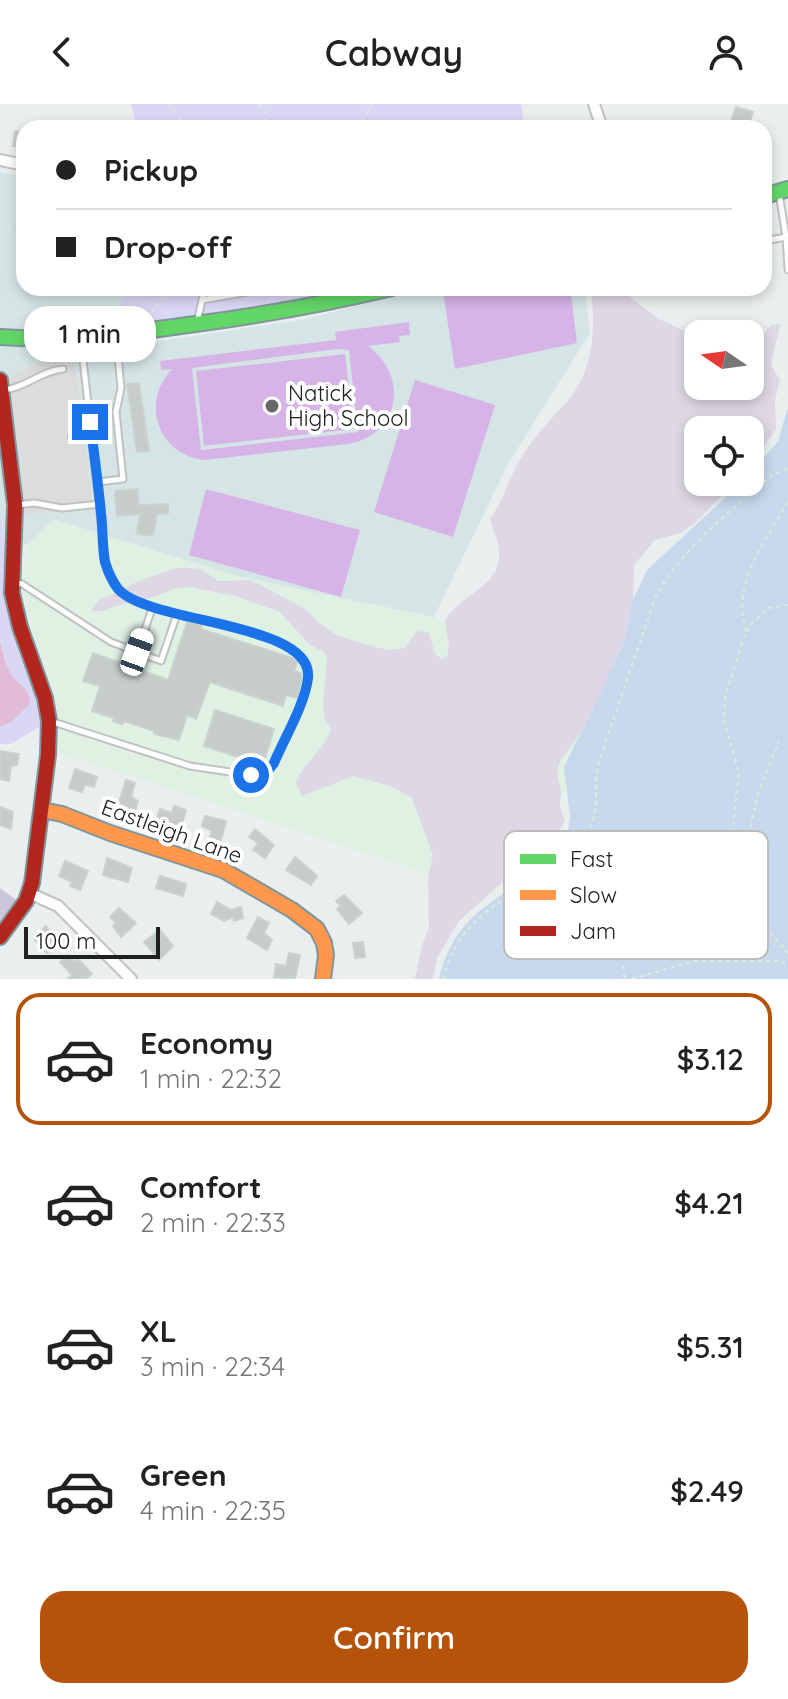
<!DOCTYPE html>
<meta charset="utf-8">
<style>
body{margin:0;font-family:Quicksand,sans-serif;background:#f6f6f6;color:#222;height:100vh;display:flex;flex-direction:column;font-size:30px;white-space:nowrap}
*{box-sizing:border-box;margin:0}
p{font-size:26px;color:#767676}
.icon{flex:none;width:44px;height:44px;fill:none;stroke:currentColor;stroke-width:2;stroke-linecap:round;stroke-linejoin:round}
.map{position:relative;height:875px;overflow:hidden}
.drawer{display:flex;flex-direction:column;background:#fff;flex:1}
.drawer>*{flex:none}
.guide{position:absolute;left:16px;top:16px;width:756px;height:176px;border-radius:24px;box-shadow:0 4px 12px #0003;display:grid;align-content:center;height:176px;padding:0 40px;background:#fff}
.needle{width:52px;rotate:283deg}
.controls{position:absolute;left:684px;top:216px;display:grid;gap:16px}
.controls a{display:grid;place-items:center;width:80px;height:80px;border-radius:16px;background:#fff;box-shadow:0 4px 12px #0003;font-size:40px}
.scale{position:absolute;left:24px;bottom:20px;width:136px;box-sizing:border-box;padding-left:8px;border:4px solid #202020;border-top:0;font-size:22px;line-height:28px;white-space:nowrap;color:#202020;-webkit-text-stroke:6px #fff;paint-order:stroke}
.end{position:absolute;width:36px;height:36px;margin:-18px;border:10px solid #1a73e8;background:#fff;box-shadow:0 0 0 4px #fff}
.from{border-radius:50%}
.bubble{position:absolute;height:56px;border-radius:24px;background:#fff;box-shadow:0 4px 12px #0003;font-size:26px;font-weight:600;line-height:56px;text-align:center}
.car{position:absolute;width:24px;height:48px;margin:-24px -12px;border-radius:10px;box-shadow:0 0 6px 2px #0007;background:linear-gradient(#fff 24%,#345 0 40%,#fff 0 76%,#345 0 86%,#fff 0)}
.guide b{display:flex;align-items:center;gap:28px;height:76px;font-size:30px}
.guide b+b{border-top:2px solid #e0e0e0}
.guide i{width:20px;height:20px;background:#222}
ul{padding:14px 0 0;list-style:none}
li{display:flex;align-items:center;gap:24px;height:132px;margin:0 16px 12px;padding:0 24px;border:4px solid transparent;border-radius:24px}
li div{flex:1}
li b{display:block;font-size:30px}
li em{font-style:normal;font-weight:600}
li.active{border-color:#b45309}
li>.icon{width:72px;height:72px;stroke-width:1.5}
.primary-button{display:flex;gap:16px;margin-top:auto;padding:16px 40px}
.primary-button a{flex:1;height:92px;border-radius:24px;background:#b45309;color:#fff;font-size:32px;font-weight:600;line-height:92px;text-align:center}
header{display:flex;justify-content:space-between;align-items:center;height:104px;padding:0 40px;background:#fff;font-size:36px;font-weight:600}
.map>svg:first-child{display:block}
.commercial{fill:#dff1e3}
.education{fill:#d5e5e6}
.religious{fill:#dadddc}
.grass{fill:#c7d8ed}
.wetland{fill:#ded7e6;fill-rule:evenodd}
.cemetery{fill:#cac7db}
.park{fill:#dad7f5}
.pitch{fill:#d6b4e7;fill-rule:evenodd}
.water{fill:#e2bcd7}
.building{fill:#c6ccca;stroke:#cad2cf;stroke-width:2}
.lines{fill:none;stroke-linecap:round;stroke-linejoin:round}
.lane-casing{stroke:#bfc2c1;stroke-width:9}
.street-casing{stroke:#bfc2c1;stroke-width:14}
.fast-casing{stroke:#80959a;stroke-width:18}
.slow-casing{stroke:#80959a;stroke-width:18}
.jam-casing{stroke:#80959a;stroke-width:18}
.path{stroke:#daecde;stroke-width:2;stroke-dasharray:4 4;stroke-linecap:butt}
.lane{stroke:#fcfdfc;stroke-width:5}
.street{stroke:#fcfdfc;stroke-width:10}
.fast{stroke:#63d668;stroke-width:14}
.slow{stroke:#ff974d;stroke-width:14}
.jam{stroke:#b3261e;stroke-width:14}
.route{stroke:#1a73e8;stroke-width:10}
.poi-dot{fill:#666868;stroke:#fff;stroke-width:3}
.labels{text-anchor:middle;dominant-baseline:central;stroke-width:8;stroke-linejoin:round;paint-order:stroke}
.poi-label{font-size:22px;fill:#202020;stroke:#fff;text-anchor:start}
.street-label{font-size:22px;fill:#202020;stroke:#fff}
.key{fill:#fff;stroke:#bcbcbc;stroke-width:2}
.key-label{font-size:22px;fill:#202020}
</style>
<header><svg class="icon" aria-label="back" viewBox="0 0 24 24"><path d="M15 5l-7 7 7 7"/></svg>Cabway<svg class="icon" aria-label="person" viewBox="0 0 24 24"><circle cx="12" cy="8" r="4"/><path d="M4 21q1-7 8-7t8 7"/></svg></header>
<div class="map">
<svg width="788" height="875" viewBox="0 0 788 875">
<rect width="100%" height="100%" fill="#e9efee"/>
<polygon class="commercial" points="52,415 241,473 434,513 612,619 494,791 59,649 58,604 20,487 27,440"/>
<polygon class="education" points="0,68 24,72 24,184 131,184 105,224 113,244 300,216 429,184 585,184 590,229 508,360 434,513 241,473 53,415 27,440 5,441 0,403"/>
<polygon class="religious" points="66,253 75,259 93,406 21,410 7,276 18,267 41,257"/>
<path class="grass" d="M 788,303 L 788,875 L 439,875 C 456,801 511,793 561,748 L 567,738 L 570,712 L 564,663 L 623,541 L 633,496 L 647,466 L 742,378 L 750,378 L 750,371 L 778,337 Z"/>
<path class="wetland" d="M 591,184 L 618,184 L 659,215 L 685,227 L 712,230 L 743,221 L 754,230 L 762,230 L 772,221 L 780,220 L 771,261 L 780,276 L 775,296 L 776,325 L 750,363 L 750,326 L 698,326 L 698,378 L 736,378 L 696,418 L 681,429 L 655,436 L 634,461 L 633,496 L 623,540 L 584,624 L 560,657 L 557,668 L 561,688 L 560,703 L 565,717 L 555,736 L 541,752 L 497,783 L 459,817 L 437,854 L 433,875 L 415,875 L 422,841 L 429,824 L 428,773 L 433,751 L 412,694 L 390,682 L 353,672 L 302,692 L 296,679 C 304,656 325,648 331,624 L 325,615 L 323,603 L 327,554 L 324,548 L 310,541 L 280,508 L 235,492 L 189,483 L 173,485 L 157,492 L 112,503 L 104,507 L 91,507 L 98,497 L 139,477 L 176,464 L 187,464 L 201,465 L 218,477 L 251,476 L 307,506 L 319,519 L 338,532 L 379,544 L 389,546 L 405,544 L 417,527 L 429,529 L 435,550 L 442,555 L 447,552 L 449,542 L 445,517 C 461,488 504,483 499,444 C 498,433 491,424 490,414 C 504,397 509,373 521,354 C 533,334 548,318 564,301 C 594,269 596,225 591,184 ZM 698,230 L 750,230 L 750,282 L 698,282 Z"/>
<polygon class="cemetery" points="0,784 19,798 0,821"/>
<g class="park">
<polygon points="131,0 521,0 525,24 137,24"/>
<polygon points="131,184 360,184 276,202 104,224"/>
<polygon points="0,403 6,449 3,472 6,502 44,620 11,640 0,640 0,623 11,618 22,605 18,578 9,568 0,537"/>
</g>
<g class="pitch">
<polygon points="458,184 570,184 577,239 455,265 443,188"/>
<path d="M 409,218 L 410,231 L 399,232 L 400,238 L 368,242 C 409,272 401,330 348,340 L 205,356 C 158,351 140,299 172,265 L 161,266 L 160,257 L 336,236 L 335,228 ZM 337,245 L 349,246 L 358,328 L 201,346 L 192,264 Z"/>
<polygon points="345,250 354,325 204,342 196,267"/>
<polygon points="415,276 495,301 453,433 374,408"/>
<polygon points="206,385 360,426 341,493 189,451"/>
</g>
<path class="water" d="M 0,537 C 3,547 5,560 10,568 C 18,583 29,580 30,600 L 11,618 L 0,623 Z"/>
<g class="building">
<polygon points="736,3 753,8 748,24 730,20"/>
<polygon points="15,27 24,28 23,43 13,42"/>
<polygon points="139,279 149,347 137,348 127,280"/>
<polygon points="137,385 139,401 168,400 168,409 157,410 153,432 137,430 140,410 117,412 115,387"/>
<polygon points="187,518 202,521 201,525 292,554 297,558 294,567 301,569 302,573 297,594 286,591 283,602 210,578 196,615 187,611 179,636 154,630 154,627 124,617 122,620 113,617 114,614 92,607 100,582 83,577 93,549 168,576"/>
<polygon points="215,606 274,625 263,661 204,642"/>
<polygon points="0,647 19,650 17,661 11,662 9,677 0,675"/>
<polygon points="75,665 97,673 94,683 85,680 82,688 69,684"/>
<polygon points="126,676 135,679 131,693 138,697 135,707 117,704"/>
<polygon points="174,702 186,706 181,723 157,714 160,705 172,709"/>
<polygon points="0,703 13,708 11,725 0,721"/>
<polygon points="205,712 226,717 220,740 209,737 212,727 202,722"/>
<polygon points="255,725 274,741 265,754 253,746 258,739 249,733"/>
<polygon points="295,753 317,772 311,781 286,766"/>
<polygon points="107,754 132,764 128,778 103,771"/>
<polygon points="65,757 88,767 80,786 70,782 72,778 59,772"/>
<polygon points="160,772 186,780 183,792 156,784"/>
<polygon points="344,791 362,809 349,820 337,805 341,802 336,797"/>
<polygon points="217,798 231,806 241,803 243,814 234,817 233,813 224,817 211,810"/>
<polygon points="119,804 136,819 121,833 113,822 116,819 110,813"/>
<polygon points="258,813 269,819 264,829 272,836 267,846 247,834"/>
<polygon points="46,822 60,839 47,849 35,836 38,833 36,831"/>
<polygon points="160,826 173,842 159,856 144,838"/>
<polygon points="363,838 365,853 355,854 353,839"/>
<polygon points="289,849 300,851 295,875 274,873 276,860 286,862"/>
<polygon points="68,851 75,858 78,855 92,870 86,875 68,875 72,871 60,858"/>
</g>
<g class="lines">
<g class="lane-casing">
<g id="lane">
<polyline points="786,133 788,166"/>
<polyline points="764,137 786,133 779,89"/>
<polyline points="202,196 272,184"/>
<polyline points="197,218 205,184"/>
<path d="M 5,286 C 27,283 41,267 63,265"/>
<polyline points="71,333 92,329"/>
<polyline points="98,378 123,375 116,308 121,284 116,231"/>
<polyline points="16,401 34,399 62,404 100,400"/>
<polyline points="13,477 22,480 111,538 161,557 177,510"/>
<polyline points="137,548 152,505"/>
<path d="M 50,617 L 190,662 L 257,672 L 267,668 L 274,659 C 284,635 306,599 308,573 C 312,522 163,516 131,495 C 116,485 109,471 105,455 L 81,237"/>
</g>
</g>
<g class="street-casing">
<g id="street">
<polyline points="594,0 602,24"/>
<polyline points="0,56 24,61"/>
<polyline points="29,789 58,802 131,875"/>
</g>
</g>
<g class="fast-casing">
<g id="fast">
<polyline points="764,92 788,85"/>
<path d="M 0,233 C 63,238 125,230 188,221 C 257,212 325,200 392,184"/>
</g>
</g>
<g class="slow-casing">
<polyline id="slow" points="42,706 62,710 110,729 223,766 292,806 317,825 324,839 326,851 323,875"/>
</g>
<g class="jam-casing">
<polyline id="jam" points="0,276 15,401 12,489 20,523 45,594 49,617 48,651 32,779 26,797 0,833"/>
</g>
<g class="path">
<polyline points="169,0 187,24"/>
<polyline points="260,0 266,9 264,24"/>
<polyline points="359,24 372,0"/>
<polyline points="0,126 24,125"/>
<polyline points="147,215 170,184"/>
<polyline points="788,501 769,504 751,520 743,536 725,593 724,616 739,669 733,723 734,736 755,780 760,817 788,849"/>
<path d="M 746,527 C 731,477 766,438 788,397"/>
<polyline points="744,754 758,689 779,637"/>
<polyline points="623,862 625,875"/>
<path d="M 443,875 C 465,785 553,791 590,723 C 600,704 593,678 599,657 L 655,494 C 681,445 729,408 771,372 L 788,364"/>
<polyline points="632,875 694,857 779,857 788,860"/>
</g>
<use href="#lane" class="lane"/>
<use href="#street" class="street"/>
<use href="#fast" class="fast"/>
<use href="#slow" class="slow"/>
<use href="#jam" class="jam"/>
</g>
<g class="lines">
<path class="route" d="M 90,318 C 94,348 98,378 101,409 C 103,425 102,442 105,458 C 108,468 112,477 118,485 C 149,520 314,518 308,574 C 305,600 284,635 274,659 L 267,668 L 251,671"/>
</g>
<circle class="poi-dot" cx="272" cy="302" r="8"/>
<g class="labels">
<g class="poi-label">
<text x="288" y="289">Natick<tspan x="288" dy="25">High School</tspan></text>
</g>
<g class="street-label">
<text transform="translate(172 727) rotate(20)">Eastleigh Lane</text>
</g>
</g>
<rect x="504" y="727" width="264" height="128" rx="12" class="key"/>
<rect x="520" y="750" width="36" height="10" fill="#63d668"/>
<rect x="520" y="786" width="36" height="10" fill="#ff974d"/>
<rect x="520" y="822" width="36" height="10" fill="#b3261e"/>
<g class="key-label">
<text x="570" y="763">Fast</text>
<text x="570" y="799">Slow</text>
<text x="570" y="835">Jam</text>
</g>
</svg>
<div class="controls">
<a><svg class="needle" viewBox="-14 -14 28 28"><path d="M0-13l5 13h-10z" fill="#e53935"/><path d="M0 13l5-13h-10z" fill="#767676"/></svg></a>
<a><svg class="icon" aria-label="locate" viewBox="0 0 24 24"><circle cx="12" cy="12" r="6"/><path d="M12 2v4M12 18v4M2 12h4M18 12h4"/></svg></a>
</div>
<div class="scale">100 m</div>
<i class="end from" style="left:251px;top:671px"></i>
<i class="end" style="left:90px;top:318px"></i>
<div class="bubble" style="left:24px;top:202px;width:132px">1 min</div>
<i class="car" style="left:137px;top:548px;rotate:20deg"></i>
<div class="guide">
<b><i class="from"></i>Pickup</b>
<b><i></i>Drop-off</b>
</div>
</div>
<section class="drawer">
<ul>
<li class="active"><svg class="icon" aria-label="car" viewBox="0 0 24 24"><path d="M5 17H2v-5l4-1 3-4h7l3 4 3 1v5h-3M9 17h6M6 11h13"/><circle cx="7" cy="17" r="2"/><circle cx="17" cy="17" r="2"/></svg><div><b>Economy</b><p>1 min · 22:32</p></div><em>$3.12</em></li>
<li><svg class="icon" aria-label="car" viewBox="0 0 24 24"><path d="M5 17H2v-5l4-1 3-4h7l3 4 3 1v5h-3M9 17h6M6 11h13"/><circle cx="7" cy="17" r="2"/><circle cx="17" cy="17" r="2"/></svg><div><b>Comfort</b><p>2 min · 22:33</p></div><em>$4.21</em></li>
<li><svg class="icon" aria-label="car" viewBox="0 0 24 24"><path d="M5 17H2v-5l4-1 3-4h7l3 4 3 1v5h-3M9 17h6M6 11h13"/><circle cx="7" cy="17" r="2"/><circle cx="17" cy="17" r="2"/></svg><div><b>XL</b><p>3 min · 22:34</p></div><em>$5.31</em></li>
<li><svg class="icon" aria-label="car" viewBox="0 0 24 24"><path d="M5 17H2v-5l4-1 3-4h7l3 4 3 1v5h-3M9 17h6M6 11h13"/><circle cx="7" cy="17" r="2"/><circle cx="17" cy="17" r="2"/></svg><div><b>Green</b><p>4 min · 22:35</p></div><em>$2.49</em></li>
</ul>
<div class="primary-button"><a>Confirm</a></div>
</section>
